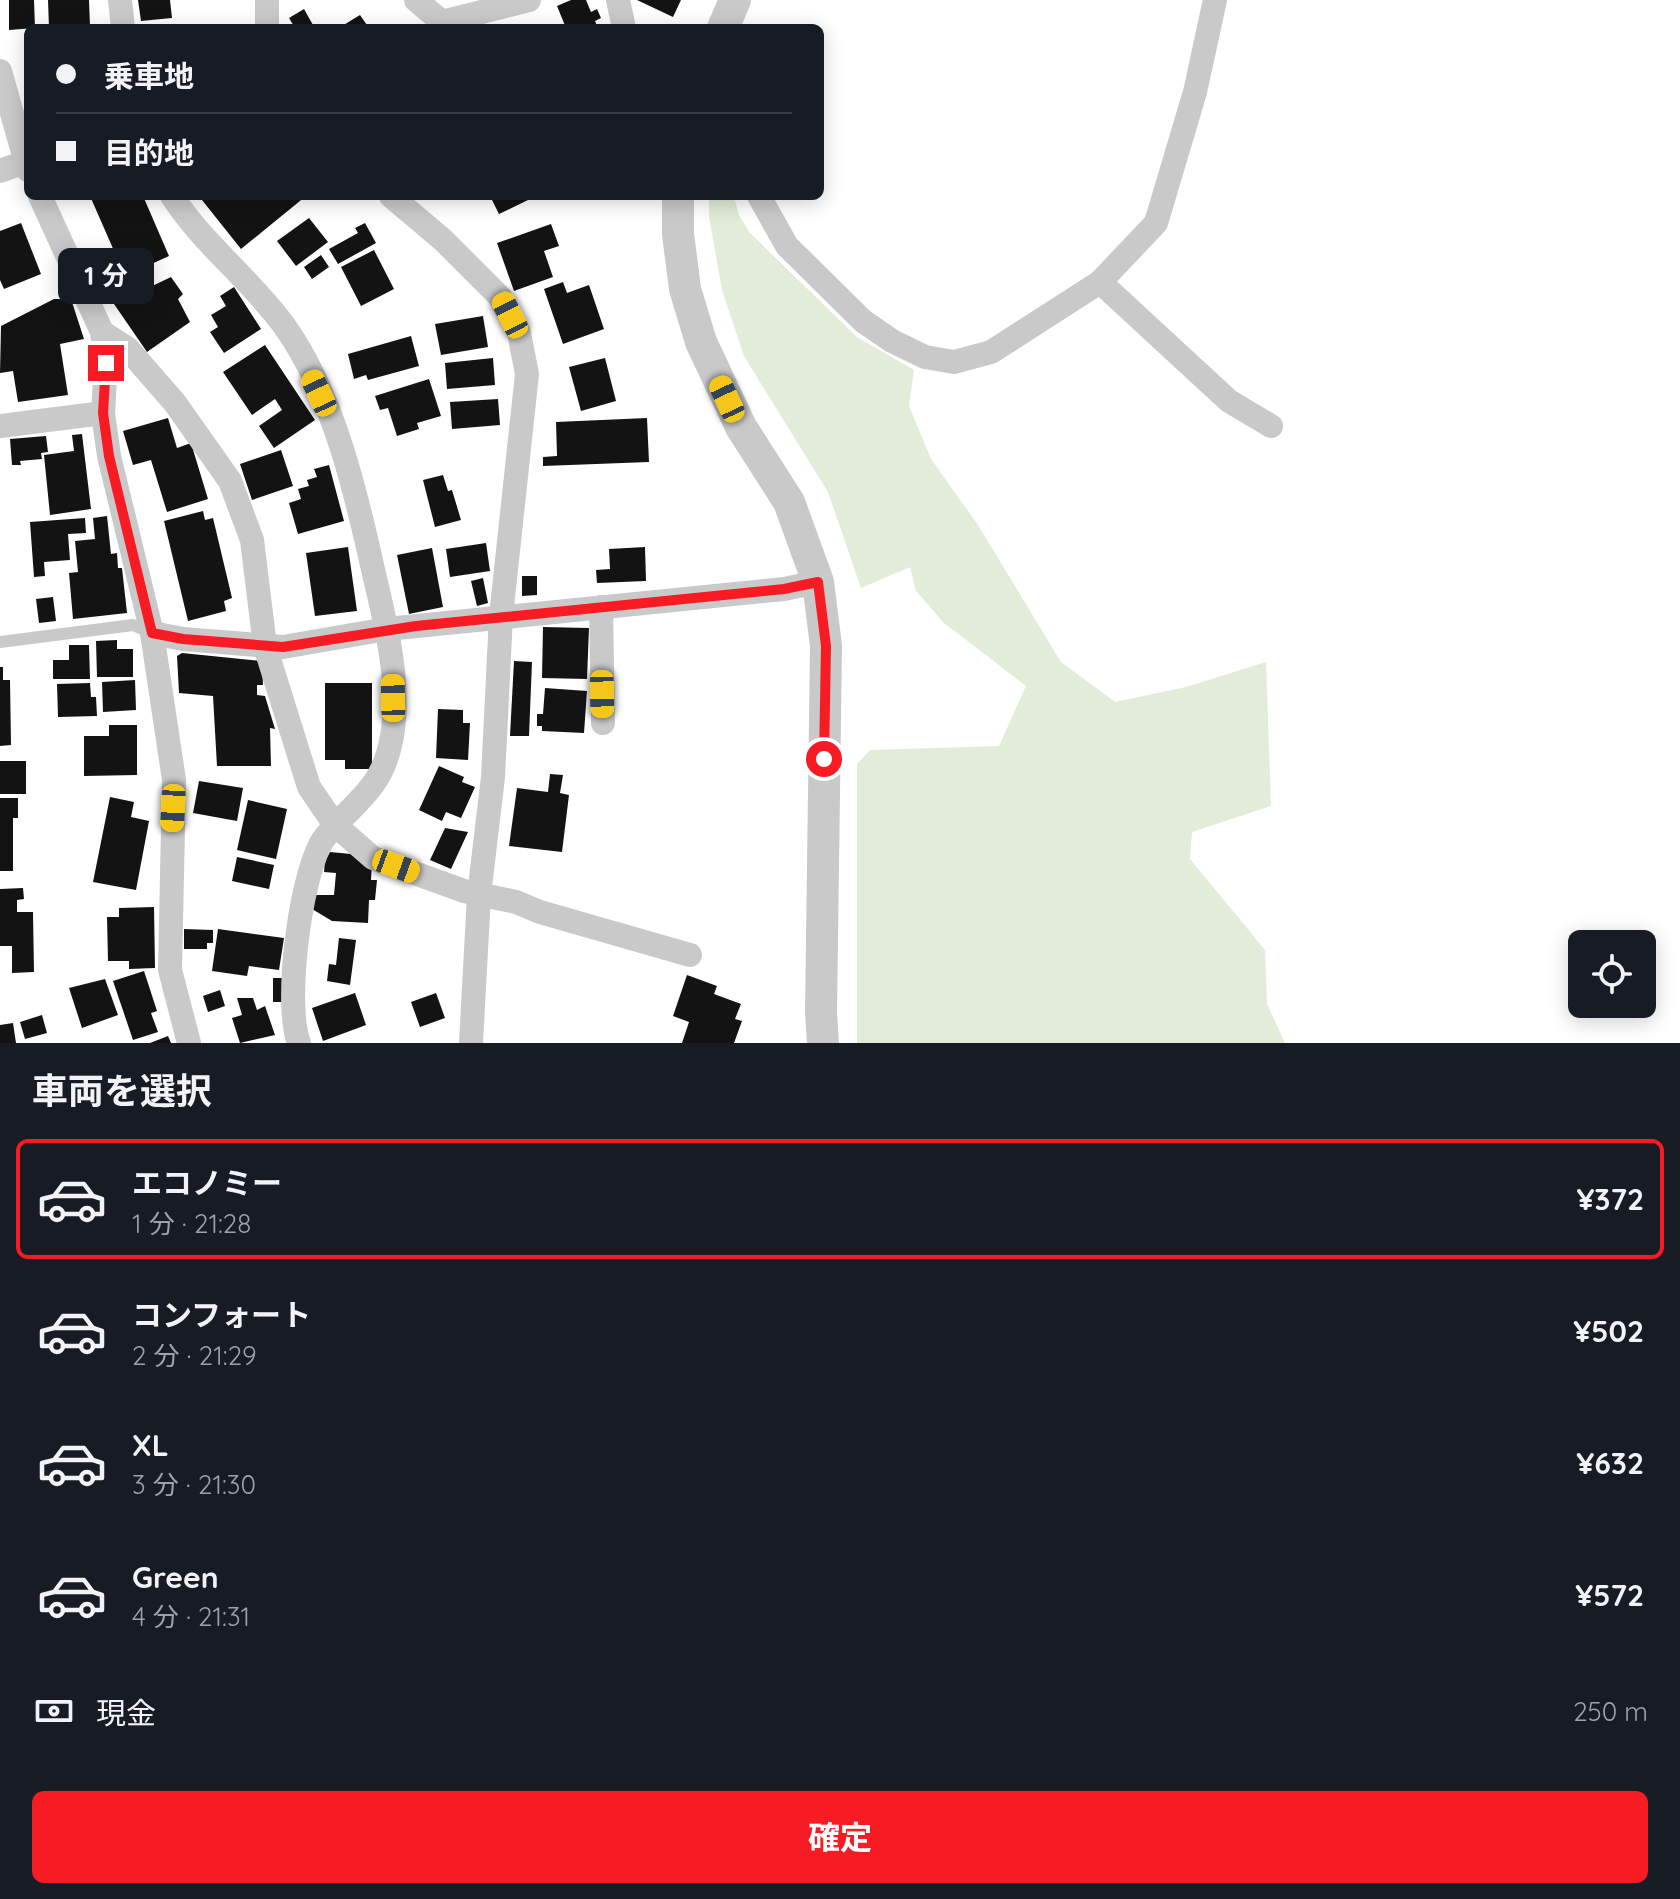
<!DOCTYPE html>
<html lang="ja">
<meta charset="utf-8">
<style>
body{margin:0;font-family:Quicksand,"Noto Sans JP",sans-serif;background:#242831;color:#f1f3f6;height:100vh;display:flex;flex-direction:column;font-size:30px;white-space:nowrap}
*{box-sizing:border-box;margin:0}
p{font-size:26px;color:#9ea1a6}
.icon{flex:none;width:44px;height:44px;fill:none;stroke:currentColor;stroke-width:2;stroke-linecap:round;stroke-linejoin:round}
.map{position:relative;height:1043px;overflow:hidden}
.panel{display:flex;flex-direction:column;background:#171b24;flex:1}
.panel>*{flex:none}
.banner{position:absolute;left:24px;top:24px;width:800px;height:176px;border-radius:12px;box-shadow:0 4px 20px #0003;display:grid;align-content:center;height:176px;padding:0 32px;background:#171b24}
.tools{position:absolute;left:1568px;top:930px;display:grid;gap:16px}
.tools a{display:grid;place-items:center;width:88px;height:88px;border-radius:12px;background:#171b24;box-shadow:0 4px 20px #0003;font-size:40px}
.end{position:absolute;width:36px;height:36px;margin:-18px;border:10px solid #f71b23;background:#fff;box-shadow:0 0 0 4px #fff}
.from{border-radius:50%}
.bubble{position:absolute;height:56px;border-radius:12px;background:#171b24;box-shadow:0 4px 20px #0003;font-size:26px;font-weight:700;line-height:56px;text-align:center}
.car{position:absolute;width:24px;height:48px;margin:-24px -12px;border-radius:10px;box-shadow:0 0 6px 2px #0007;background:linear-gradient(#f5c518 24%,#345 0 40%,#f5c518 0 76%,#345 0 86%,#f5c518 0)}
.banner b{display:flex;align-items:center;gap:28px;height:76px;font-size:30px}
.banner b+b{border-top:2px solid #363941}
.banner i{width:20px;height:20px;background:#f1f3f6}
ul{padding:0;list-style:none}
li{display:flex;align-items:center;gap:24px;height:120px;margin:0 16px 12px;padding:0 16px;border:4px solid transparent;border-radius:12px}
li div{flex:1}
li b{display:block;font-size:30px}
li em{font-style:normal;font-weight:700}
li.selected{border-color:#f71b23}
li>.icon{width:72px;height:72px;stroke-width:1.5}
h2{padding:0 32px;font-size:36px;line-height:96px}
.pay{display:flex;align-items:center;gap:20px;height:88px;padding:0 32px;font-size:30px}
.pay p{margin-inline-start:auto}
.action{display:flex;gap:16px;margin-top:auto;padding:16px 32px}
.action a{flex:1;height:92px;border-radius:12px;background:#f71b23;color:#fff;font-size:32px;font-weight:700;line-height:92px;text-align:center}
.map>svg:first-child{display:block}
.green{fill:#e2ecd8}
.building{fill:#131313}
.lines{fill:none;stroke-linecap:round;stroke-linejoin:round}
.service{stroke:#c9c9c9;stroke-width:12}
.minor{stroke:#c9c9c9;stroke-width:24}
.tertiary{stroke:#c9c9c9;stroke-width:32}
.route{stroke:#f71b23;stroke-width:10}
</style>
<div class="map">
<svg width="1680" height="1043" viewBox="0 0 1680 1043">
<rect width="100%" height="100%" fill="#fff"/>
<polygon class="green" points="709,196 734,196 739,215 749,232 857,337 914,370 909,406 931,459 978,525 1061,662 1115,702 1186,687 1266,662 1271,806 1192,832 1190,859 1265,950 1267,1004 1285,1043 857,1043 857,764 870,750 999,746 1026,686 944,623 916,591 910,567 861,588 828,492 744,356 722,290 709,217"/>
<g class="building">
<polygon points="9,0 34,0 35,28 9,30"/>
<polygon points="48,0 89,0 90,26 49,28"/>
<polygon points="138,0 170,0 172,18 141,21"/>
<polygon points="571,0 586,0 591,12 597,9 601,18 595,21 598,28 566,28 557,6"/>
<polygon points="637,0 681,0 673,17"/>
<polygon points="304,9 313,25 308,28 295,28 289,18"/>
<polygon points="360,15 369,28 339,28 355,18"/>
<polygon points="90,196 143,196 169,256 125,276"/>
<polygon points="207,196 306,196 241,249 202,200"/>
<polygon points="490,196 526,196 528,200 499,214"/>
<polygon points="309,218 328,242 296,266 277,241"/>
<polygon points="21,223 41,274 4,289 0,280 0,231"/>
<polygon points="365,223 376,243 338,264 329,249 358,233 355,228"/>
<polygon points="551,224 559,246 544,251 553,277 514,291 497,243"/>
<polygon points="374,250 394,289 361,306 341,267"/>
<polygon points="321,255 329,267 312,279 304,267"/>
<polygon points="171,277 183,294 178,299 190,322 147,352 114,304 142,284 146,289"/>
<polygon points="563,282 567,293 589,285 604,329 563,344 544,289"/>
<polygon points="234,287 261,329 224,353 210,332 218,327 211,315 226,306 220,296"/>
<polygon points="54,299 71,299 84,339 60,344 68,395 18,402 13,371 0,373 1,326"/>
<polygon points="483,316 488,347 441,355 435,324"/>
<polygon points="411,336 419,366 368,380 366,375 354,379 348,354"/>
<polygon points="265,345 315,420 274,448 259,426 282,410 275,399 252,415 223,372"/>
<polygon points="493,358 495,385 447,389 445,363"/>
<polygon points="605,358 616,401 581,411 569,367"/>
<polygon points="429,379 441,416 417,423 419,429 397,436 388,408 380,410 375,396"/>
<polygon points="498,399 500,425 452,429 450,402"/>
<polygon points="168,418 177,448 191,443 208,499 167,512 151,460 133,465 123,431"/>
<polygon points="647,418 649,462 543,466 543,457 557,456 556,422"/>
<polygon points="82,434 91,509 50,515 44,455 74,451 72,435"/>
<polygon points="46,436 48,452 41,453 42,459 20,461 21,465 12,465 10,439"/>
<polygon points="281,450 293,486 252,500 240,464"/>
<polygon points="329,465 344,521 298,534 289,503 301,499 298,489 309,486 307,480 317,477 314,469"/>
<polygon points="443,475 448,491 452,490 461,520 435,527 423,480"/>
<polygon points="203,511 205,520 213,518 232,598 224,601 226,611 188,621 164,521"/>
<polygon points="107,516 111,554 117,553 118,568 122,568 127,613 73,619 69,573 78,572 75,541 95,539 93,518"/>
<polygon points="85,518 86,533 68,534 70,560 44,562 45,576 34,577 30,522"/>
<polygon points="486,543 490,571 450,577 446,549"/>
<polygon points="348,547 357,611 315,616 306,553"/>
<polygon points="645,547 646,581 597,583 596,570 610,569 609,549"/>
<polygon points="432,548 443,607 409,614 397,555"/>
<polygon points="522,576 537,576 537,595 522,596"/>
<polygon points="483,578 488,603 477,606 471,581"/>
<polygon points="53,597 56,621 39,623 36,599"/>
<polygon points="543,627 589,628 587,679 542,678"/>
<polygon points="117,640 117,649 133,649 133,677 97,677 96,641"/>
<polygon points="69,645 89,645 90,679 53,679 53,660 69,660"/>
<polygon points="182,653 262,661 263,685 257,685 257,695 265,696 275,729 270,728 271,766 217,766 213,696 179,693 177,656"/>
<polygon points="514,661 532,662 529,736 510,736"/>
<polygon points="0,667 3,667 3,680 10,680 11,745 0,746"/>
<polygon points="135,680 136,710 103,712 102,682"/>
<polygon points="90,683 91,697 96,697 97,716 58,717 57,684"/>
<polygon points="325,683 372,683 372,769 345,769 345,760 325,760"/>
<polygon points="545,688 587,691 584,733 542,731 542,726 537,726 537,714 543,714"/>
<polygon points="438,709 463,710 463,723 470,723 468,760 436,758"/>
<polygon points="109,725 137,725 137,775 84,776 84,736 109,736"/>
<rect x="0" y="761" width="26" height="33"/>
<polygon points="439,766 464,777 462,782 475,787 461,818 446,812 442,821 419,810"/>
<polygon points="550,774 563,775 560,793 569,795 562,852 509,846 517,788 548,792"/>
<polygon points="199,781 243,788 237,821 193,813"/>
<polygon points="110,797 134,802 131,817 149,821 136,890 93,882"/>
<polygon points="0,798 18,798 18,818 13,818 13,871 0,871"/>
<polygon points="248,800 287,809 276,859 237,850"/>
<polygon points="445,828 468,832 451,869 430,860"/>
<polygon points="330,852 351,854 372,864 371,880 377,880 375,900 369,900 368,923 332,921 312,909 315,895 334,895 336,873 324,872 325,860"/>
<polygon points="237,857 274,865 269,889 232,881"/>
<polygon points="23,888 24,899 17,900 17,912 33,912 34,972 12,973 12,946 0,946 0,889"/>
<polygon points="154,907 155,968 129,969 129,961 108,961 107,917 119,917 119,908"/>
<polygon points="184,929 213,930 213,943 207,943 207,949 184,949"/>
<polygon points="218,929 284,938 279,970 249,966 247,976 212,971"/>
<polygon points="339,938 356,940 350,985 327,981 329,964 336,965"/>
<polygon points="144,971 157,1011 151,1013 158,1032 133,1040 113,981"/>
<polygon points="687,975 717,986 714,994 741,1004 735,1019 742,1021 734,1043 682,1043 689,1022 673,1016"/>
<rect x="273" y="978" width="12" height="24"/>
<polygon points="105,979 118,1015 82,1028 69,988"/>
<polygon points="220,990 225,1006 208,1012 203,996"/>
<polygon points="355,993 366,1025 323,1041 312,1008"/>
<polygon points="436,993 445,1018 420,1027 411,1002"/>
<polygon points="237,998 253,998 257,1010 265,1006 275,1035 240,1043 232,1018 242,1015"/>
<polygon points="42,1015 47,1033 25,1039 20,1022"/>
<polygon points="13,1023 16,1043 0,1043 0,1025"/>
<polygon points="168,1036 171,1043 150,1043"/>
</g>
<g class="lines">
<polyline class="service" points="0,642 133,625 152,633"/>
<g class="minor">
<polyline points="120,0 123,28"/>
<polyline points="416,0 442,22 529,0"/>
<polyline points="618,0 624,28"/>
<polyline points="267,28 267,0"/>
<polyline points="0,71 28,170"/>
<polyline points="0,171 28,161"/>
<polyline points="40,196 102,332 106,363 103,413 109,456 152,633 174,780 170,970 189,1043"/>
<polyline points="391,196 443,240 500,297 519,333 527,374 501,616 493,777 479,895 471,1043"/>
<polyline points="759,196 787,246 863,321 892,341 925,357 954,362 991,352 1100,282 1156,223 1195,92 1215,0"/>
<polyline points="1100,282 1229,401 1271,426"/>
<path d="M 102,332 L 127,348 L 175,403 L 230,481 L 252,540 L 265,646 L 309,787 L 335,825 C 364,796 385,780 392,736 C 401,683 386,625 374,574 C 356,492 333,393 283,324 C 249,278 203,244 172,196"/>
<polyline points="0,426 103,413"/>
<polyline points="601,607 603,723"/>
<polyline points="152,633 183,639 283,647 387,629 784,589 818,582"/>
<path d="M 299,1043 C 284,1004 300,883 320,845 C 323,838 330,832 335,825 L 373,858 L 464,891 L 516,902 L 540,912 L 690,955"/>
</g>
<g class="tertiary">
<polyline points="723,28 735,0"/>
<polyline points="678,196 678,234 685,289 701,342 741,427 789,502 818,582 826,646 821,1013 823,1043"/>
</g>
</g>
<g class="lines">
<polyline class="route" points="106,363 103,413 109,456 152,633 183,639 283,647 416,626 784,589 818,582 826,646 824,759"/>
</g>
</svg>
<div class="tools">
<a><svg class="icon" aria-label="locate" viewBox="0 0 24 24"><circle cx="12" cy="12" r="6"/><path d="M12 2v4M12 18v4M2 12h4M18 12h4"/></svg></a>
</div>
<i class="end from" style="left:824px;top:759px"></i>
<i class="end" style="left:106px;top:363px"></i>
<div class="bubble" style="left:58px;top:248px;width:96px">1 分</div>
<i class="car" style="left:510px;top:315px;rotate:333deg"></i>
<i class="car" style="left:319px;top:393px;rotate:335deg"></i>
<i class="car" style="left:727px;top:399px;rotate:335deg"></i>
<i class="car" style="left:602px;top:694px;rotate:179deg"></i>
<i class="car" style="left:393px;top:698px;rotate:359deg"></i>
<i class="car" style="left:173px;top:808px;rotate:183deg"></i>
<i class="car" style="left:396px;top:866px;rotate:110deg"></i>
<div class="banner">
<b><i class="from"></i>乗車地</b>
<b><i></i>目的地</b>
</div>
</div>
<section class="panel">
<h2>車両を選択</h2>
<ul>
<li class="selected"><svg class="icon" aria-label="car" viewBox="0 0 24 24"><path d="M5 17H2v-5l4-1 3-4h7l3 4 3 1v5h-3M9 17h6M6 11h13"/><circle cx="7" cy="17" r="2"/><circle cx="17" cy="17" r="2"/></svg><div><b>エコノミー</b><p>1 分 · 21:28</p></div><em>¥372</em></li>
<li><svg class="icon" aria-label="car" viewBox="0 0 24 24"><path d="M5 17H2v-5l4-1 3-4h7l3 4 3 1v5h-3M9 17h6M6 11h13"/><circle cx="7" cy="17" r="2"/><circle cx="17" cy="17" r="2"/></svg><div><b>コンフォート</b><p>2 分 · 21:29</p></div><em>¥502</em></li>
<li><svg class="icon" aria-label="car" viewBox="0 0 24 24"><path d="M5 17H2v-5l4-1 3-4h7l3 4 3 1v5h-3M9 17h6M6 11h13"/><circle cx="7" cy="17" r="2"/><circle cx="17" cy="17" r="2"/></svg><div><b>XL</b><p>3 分 · 21:30</p></div><em>¥632</em></li>
<li><svg class="icon" aria-label="car" viewBox="0 0 24 24"><path d="M5 17H2v-5l4-1 3-4h7l3 4 3 1v5h-3M9 17h6M6 11h13"/><circle cx="7" cy="17" r="2"/><circle cx="17" cy="17" r="2"/></svg><div><b>Green</b><p>4 分 · 21:31</p></div><em>¥572</em></li>
</ul>
<div class="pay"><svg class="icon" aria-label="cash" viewBox="0 0 24 24"><path d="M3 7h18v10H3z"/><circle cx="12" cy="12" r="2"/></svg>現金<p>250 m</p></div>
<div class="action"><a>確定</a></div>
</section>
